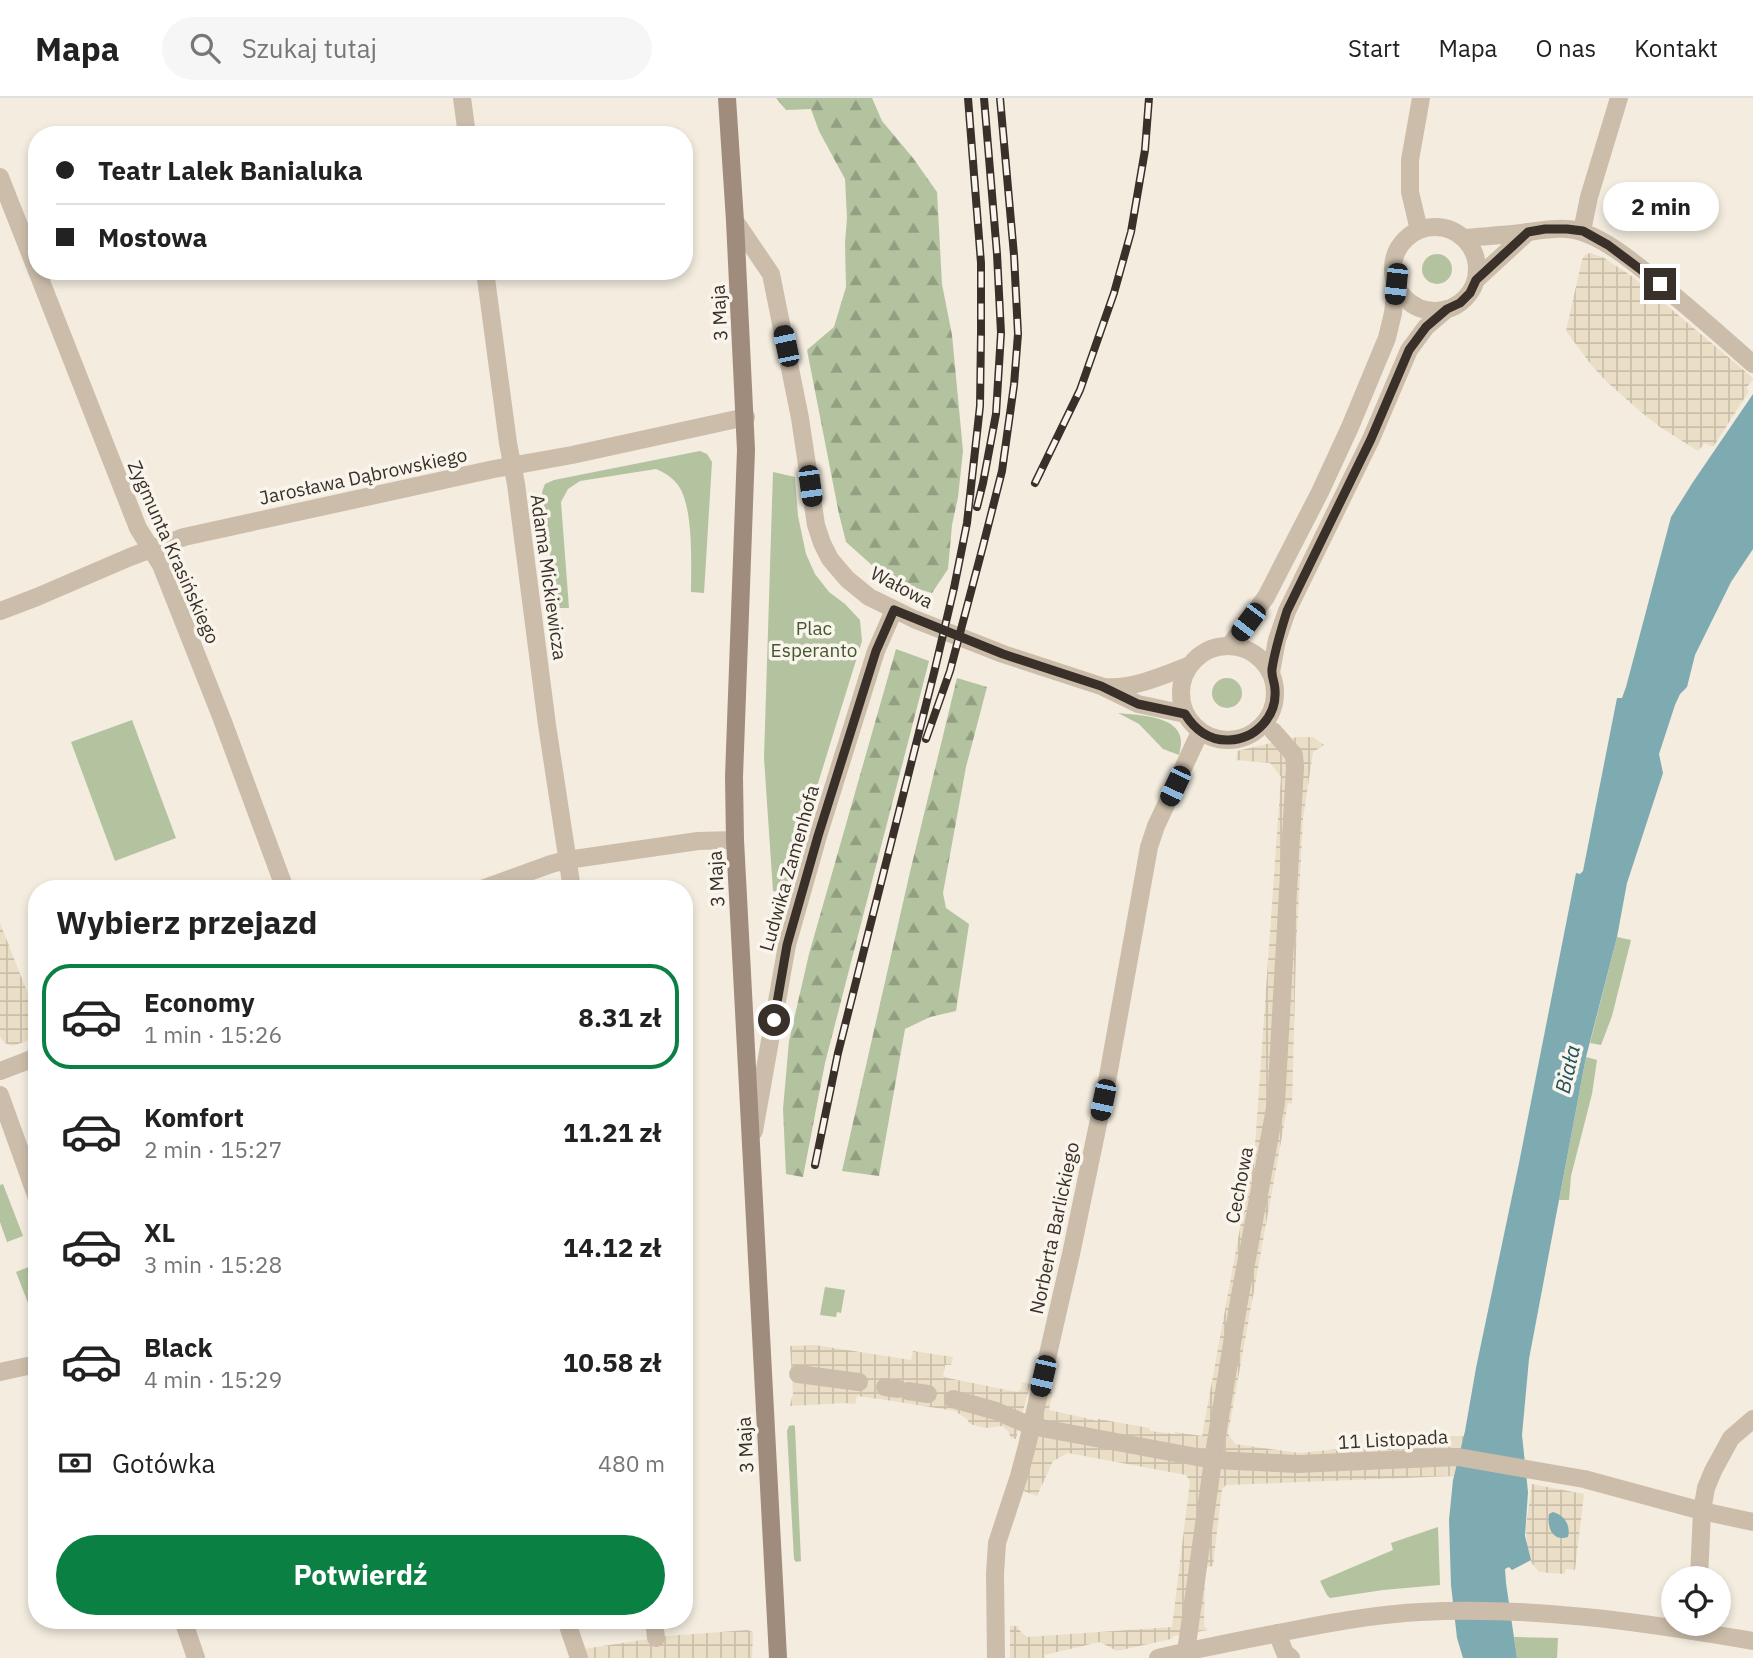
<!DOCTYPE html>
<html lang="pl">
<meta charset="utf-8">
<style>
body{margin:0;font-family:"IBM Plex Sans",sans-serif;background:#f6f6f6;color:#222;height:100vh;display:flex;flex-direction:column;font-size:26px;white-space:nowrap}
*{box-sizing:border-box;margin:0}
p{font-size:23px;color:#767676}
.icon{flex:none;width:38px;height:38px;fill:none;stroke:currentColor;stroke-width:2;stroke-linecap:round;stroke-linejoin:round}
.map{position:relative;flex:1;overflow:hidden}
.side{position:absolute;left:28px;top:782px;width:665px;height:749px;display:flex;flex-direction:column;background:#fff;border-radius:28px;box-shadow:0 4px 10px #0003}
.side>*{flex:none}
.banner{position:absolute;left:28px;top:28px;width:665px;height:154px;border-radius:28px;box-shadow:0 4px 10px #0003;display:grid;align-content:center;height:154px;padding:0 28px;background:#fff}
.tools{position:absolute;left:1661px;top:1468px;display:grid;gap:14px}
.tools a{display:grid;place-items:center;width:70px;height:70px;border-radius:50%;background:#fff;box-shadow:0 4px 10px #0003;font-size:35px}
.end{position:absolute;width:32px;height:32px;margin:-16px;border:9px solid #39302a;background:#fff;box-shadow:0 0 0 4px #fff}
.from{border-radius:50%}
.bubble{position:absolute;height:49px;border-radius:24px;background:#fff;box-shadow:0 4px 10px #0003;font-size:23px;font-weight:800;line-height:49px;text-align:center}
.car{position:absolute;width:21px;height:42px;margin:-21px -10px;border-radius:9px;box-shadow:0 0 5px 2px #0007;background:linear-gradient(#222 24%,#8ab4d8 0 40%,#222 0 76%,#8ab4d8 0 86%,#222 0)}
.banner b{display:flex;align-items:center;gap:24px;height:66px;font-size:26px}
.banner b+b{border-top:2px solid #e0e0e0}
.banner i{width:18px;height:18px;background:#222}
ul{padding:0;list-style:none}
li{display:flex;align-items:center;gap:21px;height:105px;margin:0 14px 10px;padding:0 14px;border:4px solid transparent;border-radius:28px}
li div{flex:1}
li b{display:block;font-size:26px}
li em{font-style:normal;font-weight:800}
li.active{border-color:#0b8043}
li>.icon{width:63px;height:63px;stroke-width:1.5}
h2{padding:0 28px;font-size:32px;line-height:84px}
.pay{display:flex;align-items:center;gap:18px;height:77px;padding:0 28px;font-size:26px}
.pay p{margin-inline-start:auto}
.cta{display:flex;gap:14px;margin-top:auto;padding:14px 28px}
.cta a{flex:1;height:80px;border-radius:42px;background:#0b8043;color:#fff;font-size:28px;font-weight:800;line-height:80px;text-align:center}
header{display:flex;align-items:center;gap:42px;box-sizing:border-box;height:98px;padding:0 35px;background:#fff;border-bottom:2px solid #e0e0e0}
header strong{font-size:33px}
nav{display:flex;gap:38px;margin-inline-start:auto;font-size:24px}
.search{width:490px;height:63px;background:#f6f6f6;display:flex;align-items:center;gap:18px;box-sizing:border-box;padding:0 24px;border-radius:38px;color:#767676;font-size:26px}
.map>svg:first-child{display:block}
.green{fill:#b3c39f}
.forest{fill:url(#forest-firs)}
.plaza{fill:url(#plaza-grid)}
.water{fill:#7eaab1}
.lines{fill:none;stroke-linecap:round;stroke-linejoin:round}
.pedestrian{stroke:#ccbdab;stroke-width:18}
.minor{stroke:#ccbdab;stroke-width:18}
.tertiary{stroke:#ccbdab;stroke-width:18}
.secondary{stroke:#a08c7c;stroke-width:18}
.rail-casing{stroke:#39302a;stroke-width:8}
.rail{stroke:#faf5ec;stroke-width:5;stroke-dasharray:16;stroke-linecap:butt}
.route{stroke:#39302a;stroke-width:9}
.labels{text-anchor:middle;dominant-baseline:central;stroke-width:7;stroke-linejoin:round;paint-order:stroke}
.street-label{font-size:19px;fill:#39302a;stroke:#faf5ec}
.park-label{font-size:19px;fill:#44582e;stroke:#faf5ec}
.water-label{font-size:21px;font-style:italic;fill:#1f525b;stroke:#faf5ec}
</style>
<header>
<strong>Mapa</strong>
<div class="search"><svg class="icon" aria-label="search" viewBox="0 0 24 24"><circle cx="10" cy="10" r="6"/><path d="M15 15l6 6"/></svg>Szukaj tutaj</div>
<nav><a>Start</a><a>Mapa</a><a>O nas</a><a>Kontakt</a></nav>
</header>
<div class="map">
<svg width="1753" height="1560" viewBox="0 0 1753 1560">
<defs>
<pattern id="forest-firs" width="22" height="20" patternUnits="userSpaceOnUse" patternTransform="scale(1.75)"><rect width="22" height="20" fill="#b3c39f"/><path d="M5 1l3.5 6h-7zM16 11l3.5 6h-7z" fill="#939f82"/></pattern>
<pattern id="plaza-grid" width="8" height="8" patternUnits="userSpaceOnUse" patternTransform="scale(1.75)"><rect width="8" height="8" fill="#ebdec6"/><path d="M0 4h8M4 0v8" fill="none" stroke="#cabfaa"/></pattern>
</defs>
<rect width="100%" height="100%" fill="#f3ecdf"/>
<g class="green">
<circle cx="1437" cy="171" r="15"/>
<path d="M 700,353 L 707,356 L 712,364 L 704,495 L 691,494 C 691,467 694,409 678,387 C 672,379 665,375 656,371 L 580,383 L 568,391 L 561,404 L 569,510 L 557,510 L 542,394 L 545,386 L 554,382 Z"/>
<polygon points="773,374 795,379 798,418 806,456 815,476 829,494 845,506 860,522 862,543 784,795 773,793 764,660"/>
<circle cx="1227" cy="595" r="15"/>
<path d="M 1118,615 C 1143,618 1192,617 1179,657 L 1163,651 L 1139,626 Z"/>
<polygon points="132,622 176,740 115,763 71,644"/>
<polygon points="1617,839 1631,842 1612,918 1601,947 1590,945"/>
<polygon points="1586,959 1597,962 1592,996 1571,1078 1569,1102 1559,1102"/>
<polygon points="3,1086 23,1138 7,1144 0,1124 0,1087"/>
<polygon points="31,1168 37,1184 37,1223 35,1223 16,1174"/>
<polygon points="825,1189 845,1192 841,1215 837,1214 836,1219 820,1217"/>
<polygon points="794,1327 795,1329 801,1463 796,1464 794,1461 787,1333 789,1328"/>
<polygon points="1438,1429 1440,1487 1383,1492 1330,1500 1327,1497 1320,1483 1393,1452 1391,1445"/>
<polygon points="1514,1539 1558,1540 1557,1560 1517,1560"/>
</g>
<g class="forest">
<polygon points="776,0 872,0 882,23 913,60 937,94 942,186 952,237 963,353 958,399 952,427 948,471 932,495 915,490 874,469 846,444 839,416 807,252 834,229 846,189 845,145 847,120 845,81 819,33 811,11 786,12"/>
<polygon points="896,551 929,563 825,965 803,1079 786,1076 783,1011 789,943 809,856"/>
<polygon points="957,580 987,589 966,669 943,795 946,810 969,826 956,913 930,919 905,931 879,1078 842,1073 910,774"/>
</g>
<g class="plaza">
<polygon points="1590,155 1604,160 1633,179 1753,280 1753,282 1746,290 1749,293 1713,349 1705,345 1698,353 1660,329 1641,314 1607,284 1592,268 1566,233 1582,162 1585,157"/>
<polygon points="1297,639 1313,639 1324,647 1313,654 1303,721 1296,854 1292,1006 1288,1005 1228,1336 1235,1346 1299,1355 1380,1347 1381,1342 1447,1338 1464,1338 1454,1378 1226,1387 1222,1391 1213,1468 1205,1469 1204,1528 1208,1532 1174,1538 1171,1541 1117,1553 1100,1544 1044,1557 1045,1560 1010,1560 1010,1528 1018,1528 1019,1532 1027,1539 1172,1529 1190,1383 1186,1377 1068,1355 1053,1363 1037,1398 1018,1391 1044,1288 1053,1289 1049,1312 1094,1322 1097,1323 1098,1321 1150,1330 1150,1333 1175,1336 1175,1334 1202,1338 1255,1048 1281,679 1270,665 1236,662 1237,653"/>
<polygon points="0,825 37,919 37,939 13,948 7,946 2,942 0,938"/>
<polygon points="815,1247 911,1262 913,1253 953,1259 951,1267 945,1267 943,1279 1017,1294 1021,1291 1022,1284 1030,1286 1016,1341 1011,1340 1008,1333 1002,1328 985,1330 970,1326 967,1321 955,1313 886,1302 857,1298 855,1306 845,1305 790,1308 793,1295 790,1248"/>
<polygon points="1532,1386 1584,1396 1575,1472 1566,1471 1564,1476 1539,1474 1531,1464 1527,1449 1526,1428"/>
<polygon points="747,1532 753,1534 752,1560 588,1560 584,1551 667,1538"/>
</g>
<g class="water">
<polygon points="1753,296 1753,451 1731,484 1695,557 1687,589 1680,596 1675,607 1659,656 1663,675 1627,785 1617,839 1586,959 1529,1261 1522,1337 1528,1394 1525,1438 1531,1462 1512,1472 1509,1469 1505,1471 1506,1485 1517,1560 1463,1560 1457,1540 1451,1487 1449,1422 1453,1382 1465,1333 1476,1270 1519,1065 1576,775 1580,776 1583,773 1617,600 1622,600 1626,589 1671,419 1693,384"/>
<path d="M 1553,1414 C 1564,1417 1571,1427 1568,1439 C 1552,1444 1547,1429 1549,1416 Z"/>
</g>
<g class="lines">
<g class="pedestrian">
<polyline points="798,1276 859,1284"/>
<polyline points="885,1289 898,1291"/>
<polyline points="908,1293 928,1296"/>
<polyline points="953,1301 996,1313 1031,1328 1213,1362 1298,1366 1458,1359 1584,1381 1702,1413 1753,1424"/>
<polyline points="1213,1362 1239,1203 1276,1005 1295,669 1294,657 1273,633"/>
<polyline points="1699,1480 1702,1413"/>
<polyline points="654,1522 656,1540"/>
</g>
<g class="minor">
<polyline points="462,0 467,37"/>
<polyline points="0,79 37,173"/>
<polyline points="1419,132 1410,94 1410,62 1421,0"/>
<polyline points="1582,133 1589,99 1619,0"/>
<polyline points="37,173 138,430 161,467 222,621 285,791"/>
<polyline points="485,173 508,345 516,386 547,627 572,791"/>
<polyline points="0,513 37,499 130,459 184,439 494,371 572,357 746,319"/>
<polyline points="482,791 551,766 567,762 698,743 735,742"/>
<polyline points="0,973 37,959"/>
<polyline points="0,997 37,1100"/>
<polyline points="0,1274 37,1266"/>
<polyline points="1702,1413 1706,1390 1713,1373 1731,1340 1753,1321"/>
<polyline points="183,1522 196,1560"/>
<polyline points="566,1522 579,1560"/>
<polyline points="1277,1535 1285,1555 1291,1560"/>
<polyline points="1186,1554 1213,1362"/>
<polyline points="996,1560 995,1476 997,1445 1019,1378 1027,1348 1071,1156 1108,978 1149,749 1156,728 1200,634"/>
</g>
<g class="tertiary">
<polyline points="735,123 771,176 800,320 816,427 822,445 830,461 847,481 869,499 914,521 1003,556 1101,588 1138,606 1185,616"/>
<circle cx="1435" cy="171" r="42"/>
<path d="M 1465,140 C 1486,138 1508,137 1529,134 C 1542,132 1554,130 1567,131 C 1601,133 1645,174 1671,195 C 1699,218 1726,242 1753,266"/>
<polyline points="1476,182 1528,134"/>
<polyline points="1230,547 1266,499 1320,394 1350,329 1387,240 1393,215 1396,186"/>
<circle cx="1228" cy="595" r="47"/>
<polyline points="1271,574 1277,542 1287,513 1371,341 1409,252 1426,229 1447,211"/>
<path d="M 1105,589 C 1133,591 1162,578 1188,568"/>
<polyline points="754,1033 787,847 818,738 876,553 894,512"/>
<path d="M 1158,1560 C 1205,1549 1252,1540 1299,1531 C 1339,1523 1379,1516 1420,1514 C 1532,1508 1643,1524 1753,1543"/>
</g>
<polyline class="secondary" points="727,0 735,123 746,352 734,679 735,742 778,1560"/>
<g class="rail-casing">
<g id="rail">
<polyline points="1035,385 1080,292 1114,195 1131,134 1145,52 1149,0"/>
<polyline points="977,409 983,385 996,316 1001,235 997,156 984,0"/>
<polyline points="926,641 950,573 983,448 1002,373 1014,287 1018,236 1014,157 1000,0"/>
<polyline points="815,1067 838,955 934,575 954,490 967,425 980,308 981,236 981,165 968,0"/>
</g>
</g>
<use href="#rail" class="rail"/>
</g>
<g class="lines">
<path class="route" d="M 774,922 L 787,847 L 818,738 L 876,553 L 894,512 L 1003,556 L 1101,588 L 1138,606 L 1185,616 C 1195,632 1210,643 1229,642 C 1256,641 1277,618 1275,592 C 1275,585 1271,578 1272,571 C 1275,551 1281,532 1287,513 L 1371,341 L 1409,252 L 1426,229 L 1447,211 L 1460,205 L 1470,195 L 1476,182 L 1528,134 L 1545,131 L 1567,131 L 1583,133 L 1608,147 L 1660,186"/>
</g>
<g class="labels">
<g class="street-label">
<text transform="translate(719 215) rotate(-93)">3 Maja</text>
<text transform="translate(363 378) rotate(-12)">Jarosława Dąbrowskiego</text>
<text transform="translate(174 454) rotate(66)">Zygmunta Krasińskiego</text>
<text transform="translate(549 479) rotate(82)">Adama Mickiewicza</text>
<text transform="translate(902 489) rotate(28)">Wałowa</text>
<text transform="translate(789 770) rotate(-74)">Ludwika Zamenhofa</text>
<text transform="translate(716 781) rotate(-93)">3 Maja</text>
<text transform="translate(1239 1087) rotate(-79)">Cechowa</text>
<text transform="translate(1054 1130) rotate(-78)">Norberta Barlickiego</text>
<text transform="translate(1393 1341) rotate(-3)">11 Listopada</text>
<text transform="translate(745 1347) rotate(-93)">3 Maja</text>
</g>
<g class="park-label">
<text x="814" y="530">Plac<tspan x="814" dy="22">Esperanto</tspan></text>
</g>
<g class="water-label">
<text transform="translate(1567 971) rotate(-77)">Biała</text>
</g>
</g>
</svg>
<div class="tools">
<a><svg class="icon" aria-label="locate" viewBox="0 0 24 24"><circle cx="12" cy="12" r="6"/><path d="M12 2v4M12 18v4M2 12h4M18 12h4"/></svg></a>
</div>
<i class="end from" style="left:774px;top:922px"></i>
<i class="end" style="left:1660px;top:186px"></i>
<div class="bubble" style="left:1603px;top:84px;width:116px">2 min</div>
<i class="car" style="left:1396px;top:186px;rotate:186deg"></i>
<i class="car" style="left:786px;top:248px;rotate:348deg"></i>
<i class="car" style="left:810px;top:388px;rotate:172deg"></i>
<i class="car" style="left:1248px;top:524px;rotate:217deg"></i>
<i class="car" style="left:1175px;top:688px;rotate:205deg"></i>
<i class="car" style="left:1103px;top:1002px;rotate:192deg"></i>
<i class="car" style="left:1043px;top:1278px;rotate:193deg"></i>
<div class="banner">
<b><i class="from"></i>Teatr Lalek Banialuka</b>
<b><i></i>Mostowa</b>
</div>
<section class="side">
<h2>Wybierz przejazd</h2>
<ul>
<li class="active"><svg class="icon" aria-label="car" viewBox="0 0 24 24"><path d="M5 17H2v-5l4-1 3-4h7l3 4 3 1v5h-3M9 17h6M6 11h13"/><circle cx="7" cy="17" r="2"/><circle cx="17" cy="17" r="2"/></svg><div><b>Economy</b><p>1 min · 15:26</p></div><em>8.31 zł</em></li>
<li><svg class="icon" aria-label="car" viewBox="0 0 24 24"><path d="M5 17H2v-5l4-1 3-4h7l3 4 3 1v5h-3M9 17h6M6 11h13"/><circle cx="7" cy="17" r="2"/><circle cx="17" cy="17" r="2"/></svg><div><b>Komfort</b><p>2 min · 15:27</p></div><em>11.21 zł</em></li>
<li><svg class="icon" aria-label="car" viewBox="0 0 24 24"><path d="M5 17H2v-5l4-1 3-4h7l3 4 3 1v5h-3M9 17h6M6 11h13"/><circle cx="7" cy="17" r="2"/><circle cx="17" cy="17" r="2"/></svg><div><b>XL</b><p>3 min · 15:28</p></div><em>14.12 zł</em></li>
<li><svg class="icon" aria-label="car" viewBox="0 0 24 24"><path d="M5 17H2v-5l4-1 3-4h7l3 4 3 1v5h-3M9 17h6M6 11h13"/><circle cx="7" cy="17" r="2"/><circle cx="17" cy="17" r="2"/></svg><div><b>Black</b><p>4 min · 15:29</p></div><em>10.58 zł</em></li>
</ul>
<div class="pay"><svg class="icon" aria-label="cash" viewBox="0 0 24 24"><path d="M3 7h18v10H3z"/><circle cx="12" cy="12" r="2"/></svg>Gotówka<p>480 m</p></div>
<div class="cta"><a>Potwierdź</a></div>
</section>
</div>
